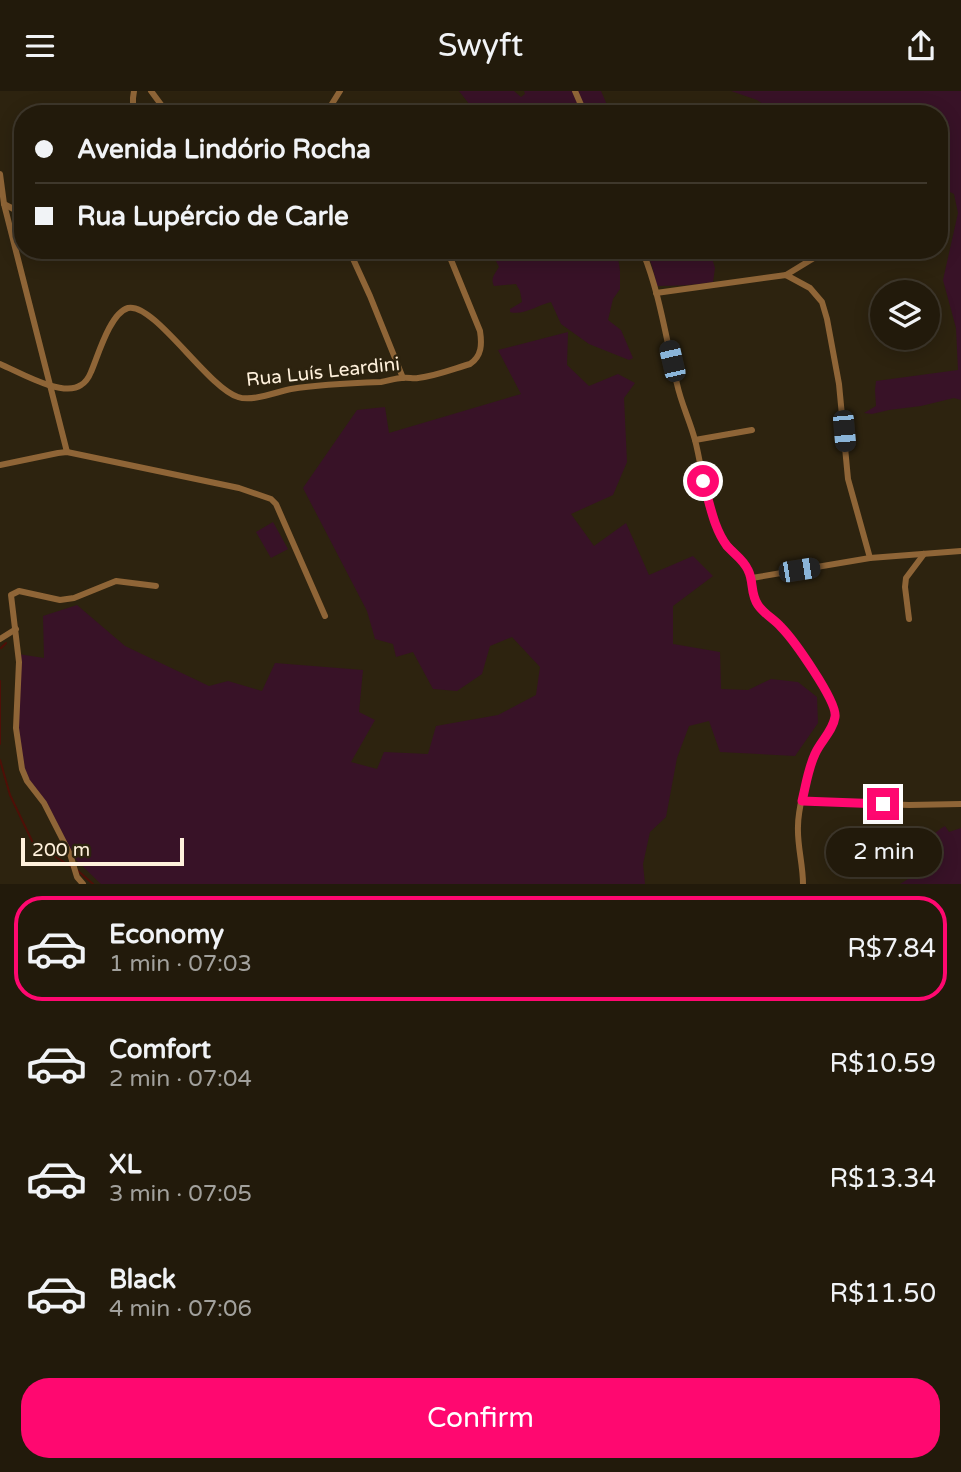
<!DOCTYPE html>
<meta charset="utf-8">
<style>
body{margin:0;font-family:"Varela Round",sans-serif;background:#2e2719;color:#f1f3f6;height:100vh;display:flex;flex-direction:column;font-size:26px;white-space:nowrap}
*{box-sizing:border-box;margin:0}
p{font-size:23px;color:#a2a19d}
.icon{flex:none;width:38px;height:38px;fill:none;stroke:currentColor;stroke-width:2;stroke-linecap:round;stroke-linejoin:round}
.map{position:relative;height:793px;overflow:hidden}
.drawer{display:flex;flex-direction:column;background:#221a0b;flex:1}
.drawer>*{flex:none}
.banner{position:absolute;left:14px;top:14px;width:934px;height:154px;border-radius:28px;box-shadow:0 4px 18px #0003,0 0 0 2px #3f382c;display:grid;align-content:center;height:154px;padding:0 21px;background:#221a0b}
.controls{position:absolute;left:870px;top:189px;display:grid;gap:14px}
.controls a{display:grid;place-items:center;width:70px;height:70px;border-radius:50%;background:#221a0b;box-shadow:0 4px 18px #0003,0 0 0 2px #3f382c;font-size:35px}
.scale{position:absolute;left:21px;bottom:18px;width:163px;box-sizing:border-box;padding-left:7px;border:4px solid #fff1dc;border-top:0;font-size:19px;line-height:24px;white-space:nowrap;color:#fff1dc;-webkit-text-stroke:5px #2d230f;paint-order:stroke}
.end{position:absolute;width:32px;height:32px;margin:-16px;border:9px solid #ff0870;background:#fff;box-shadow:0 0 0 4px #fff}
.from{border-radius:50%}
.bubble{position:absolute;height:49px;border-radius:24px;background:#221a0b;box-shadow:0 4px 18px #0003,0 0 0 2px #3f382c;font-size:23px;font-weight:600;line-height:49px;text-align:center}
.car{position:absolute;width:21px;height:42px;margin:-21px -10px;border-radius:9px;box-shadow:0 0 5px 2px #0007;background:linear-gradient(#222 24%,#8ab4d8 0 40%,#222 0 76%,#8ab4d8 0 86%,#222 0)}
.banner b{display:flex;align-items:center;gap:24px;height:66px;font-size:26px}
.banner b+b{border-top:2px solid #3f382c}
.banner i{width:18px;height:18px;background:#f1f3f6}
ul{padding:12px 0 0;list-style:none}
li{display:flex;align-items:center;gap:21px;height:105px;margin:0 14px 10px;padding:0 7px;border:4px solid transparent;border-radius:28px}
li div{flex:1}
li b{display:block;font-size:26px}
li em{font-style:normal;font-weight:600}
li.selected{border-color:#ff0870}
li>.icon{width:63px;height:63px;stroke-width:1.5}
.primary-button{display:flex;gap:14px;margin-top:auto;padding:14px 21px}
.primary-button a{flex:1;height:80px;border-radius:28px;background:#ff0870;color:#fff;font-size:28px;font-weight:600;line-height:80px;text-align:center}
header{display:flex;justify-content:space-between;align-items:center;height:91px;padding:0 21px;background:#221a0b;font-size:32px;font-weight:600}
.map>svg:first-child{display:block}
.green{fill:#381227}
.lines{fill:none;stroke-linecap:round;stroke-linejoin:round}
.stream{stroke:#4f0f07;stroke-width:2}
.street{stroke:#8f6537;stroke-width:6}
.route{stroke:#ff0870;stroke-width:9}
.labels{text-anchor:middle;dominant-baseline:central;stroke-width:5;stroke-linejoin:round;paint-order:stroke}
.street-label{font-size:19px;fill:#fff1dc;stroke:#2d230f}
</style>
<header><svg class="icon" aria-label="menu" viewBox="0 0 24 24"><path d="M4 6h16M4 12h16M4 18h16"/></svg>Swyft<svg class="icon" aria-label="share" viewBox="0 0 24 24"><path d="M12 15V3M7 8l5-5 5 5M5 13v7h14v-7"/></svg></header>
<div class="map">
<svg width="961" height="793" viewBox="0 0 961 793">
<rect width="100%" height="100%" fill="#2d230f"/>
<g class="green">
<polygon points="459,0 514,0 521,6 525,3 524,0 601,0 611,23 477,23"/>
<polygon points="731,0 961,0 961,309 954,307 921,315 889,319 872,323 864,322 876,315 875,299 876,290 958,279 956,237 943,189 958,122 954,103 940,96 940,23 778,23 757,9"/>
<path d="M 478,159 L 617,159 L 620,180 L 620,198 L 613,208 L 608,229 L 621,239 L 633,267 L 629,269 L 589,253 L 561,233 L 551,211 C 538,214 523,225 510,221 L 510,218 L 522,211 L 520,200 L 516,193 L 494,195 C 490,187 495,183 499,176 L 495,168 Z"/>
<path d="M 646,159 L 751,159 L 746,162 L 711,164 L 715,177 L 713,191 C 694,194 676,195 657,195 L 652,175 Z"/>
<polygon points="568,241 567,274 589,295 618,283 635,292 624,307 627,371 613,404 571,423 594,455 626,432 649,484 693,465 713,485 673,515 673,553 720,561 721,598 748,599 771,588 798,591 817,606 818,632 795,665 720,661 709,630 689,635 677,667 666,726 650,741 643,773 645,793 101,793 70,763 22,678 16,637 18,563 44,567 43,525 77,514 125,555 209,595 228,590 262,600 275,572 363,579 359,621 375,629 351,671 377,678 384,661 428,663 436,635 498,624 536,604 540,576 512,546 490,555 482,583 457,600 433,598 413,561 396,566 393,553 375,548 367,520 303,397 357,319 385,316 389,342 521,303 498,259"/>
<polygon points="273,431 288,458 271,467 256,441"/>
<path d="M 945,735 L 949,741 L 961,737 L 961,793 L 900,793 L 910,787 L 908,773 L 901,767 L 903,758 L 902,742 L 906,738 L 912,737 L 919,741 L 921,753 C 930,748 936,740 945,735 Z"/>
</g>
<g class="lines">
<g class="stream">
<polyline points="1,557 6,552"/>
<polyline points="0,590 0,653"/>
<polyline points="0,669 10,704 33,752 72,776"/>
<polyline points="77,779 93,793"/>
</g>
<g class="street">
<polyline points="151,0 168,23"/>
<polyline points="575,0 585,23"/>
<polyline points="133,23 133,7 134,0"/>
<polyline points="314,23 330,16 340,0"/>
<polyline points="0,83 4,113 67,361"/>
<polyline points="4,113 23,123"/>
<polyline points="349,159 370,205 403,287"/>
<path d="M 642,159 C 660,202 666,249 677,293 C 681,312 690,330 695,349 C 703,379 704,413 719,441 C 726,456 741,464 748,479 C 754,490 750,503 758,514 C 763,523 774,528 781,535 C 793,547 833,605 835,620 C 837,635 816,656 811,672 C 806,688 798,719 798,735 C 797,754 803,773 803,793"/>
<polyline points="786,184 827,159"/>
<polyline points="656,202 786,184 810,197 822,211 827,228 839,293 848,388 870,467"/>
<path d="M 0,273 C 19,281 63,307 81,294 C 86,291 89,286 91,281 C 98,265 110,222 128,217 C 154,211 208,297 238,306 C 252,311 276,301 291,298 C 321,293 351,292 381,291 C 389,290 395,287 402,287 C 408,286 413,288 418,287 C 436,285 453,278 470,273 C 482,265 482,253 480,240 L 447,159"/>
<polyline points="695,349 752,339"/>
<polyline points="0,374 58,362 67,361 239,397 271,408 276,413 325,525"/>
<polyline points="752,487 870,467 961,460"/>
<polyline points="909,528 905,496 906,487 924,463"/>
<polyline points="0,548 16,538"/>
<polyline points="802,710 909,714 961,713"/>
<polyline points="83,793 77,786 70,763 44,712 27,690 22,678 16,637 19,571 11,504 19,500 60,509 74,507 116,490 156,495"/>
</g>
</g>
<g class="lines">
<path class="route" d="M 703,390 C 710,412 713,436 727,455 C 734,463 743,468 748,479 C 754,490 750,503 758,514 C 764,523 774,528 781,536 C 793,548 838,611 835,626 C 833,640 820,651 815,663 C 808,678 806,694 802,710 L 883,713"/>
</g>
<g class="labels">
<g class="street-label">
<text transform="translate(323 281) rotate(-6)">Rua Luís Leardini</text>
</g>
</g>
</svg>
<div class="controls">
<a><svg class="icon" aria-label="layers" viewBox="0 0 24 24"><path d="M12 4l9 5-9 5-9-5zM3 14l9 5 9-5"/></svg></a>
</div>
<div class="scale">200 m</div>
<i class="end from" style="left:703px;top:390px"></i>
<i class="end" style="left:883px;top:713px"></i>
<div class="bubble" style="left:826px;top:737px;width:116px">2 min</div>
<i class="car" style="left:672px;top:270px;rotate:347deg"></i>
<i class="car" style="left:844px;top:340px;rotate:175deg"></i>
<i class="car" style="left:799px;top:479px;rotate:81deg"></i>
<div class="banner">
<b><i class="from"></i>Avenida Lindório Rocha</b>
<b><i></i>Rua Lupércio de Carle</b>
</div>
</div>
<section class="drawer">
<ul>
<li class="selected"><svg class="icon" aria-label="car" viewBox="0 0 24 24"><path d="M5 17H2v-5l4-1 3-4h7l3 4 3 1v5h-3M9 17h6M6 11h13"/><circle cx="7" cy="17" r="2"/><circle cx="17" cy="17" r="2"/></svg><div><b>Economy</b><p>1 min · 07:03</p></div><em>R$7.84</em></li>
<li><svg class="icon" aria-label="car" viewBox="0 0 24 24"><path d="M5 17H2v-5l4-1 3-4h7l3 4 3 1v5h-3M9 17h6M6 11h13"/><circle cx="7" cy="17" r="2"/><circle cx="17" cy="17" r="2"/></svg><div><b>Comfort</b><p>2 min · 07:04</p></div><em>R$10.59</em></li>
<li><svg class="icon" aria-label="car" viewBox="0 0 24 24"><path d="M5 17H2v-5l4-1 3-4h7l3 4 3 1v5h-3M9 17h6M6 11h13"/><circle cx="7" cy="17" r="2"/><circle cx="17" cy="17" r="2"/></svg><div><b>XL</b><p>3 min · 07:05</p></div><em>R$13.34</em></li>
<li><svg class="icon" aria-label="car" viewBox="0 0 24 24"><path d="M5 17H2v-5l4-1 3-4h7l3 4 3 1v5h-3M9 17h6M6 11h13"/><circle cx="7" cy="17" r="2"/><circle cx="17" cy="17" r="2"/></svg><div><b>Black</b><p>4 min · 07:06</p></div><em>R$11.50</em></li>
</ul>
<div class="primary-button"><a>Confirm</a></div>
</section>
